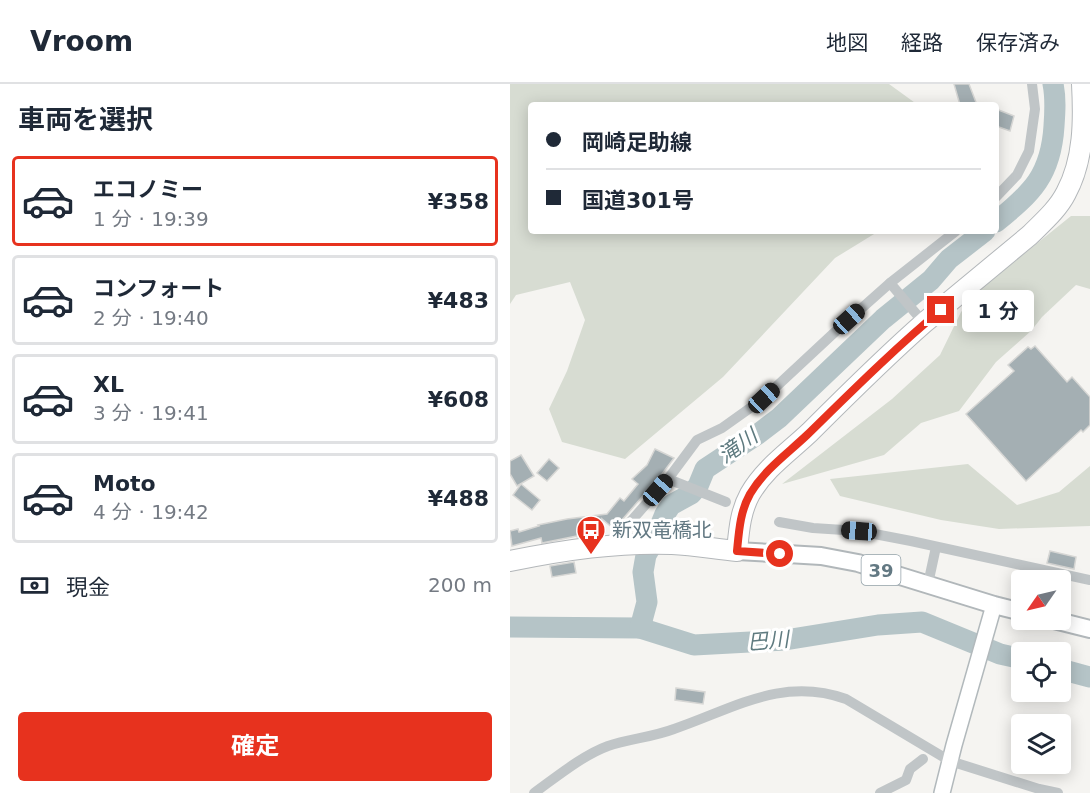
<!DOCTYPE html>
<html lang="ja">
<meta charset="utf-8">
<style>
body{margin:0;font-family:"DejaVu Sans","Noto Sans JP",sans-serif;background:#f2f2f3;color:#1f2937;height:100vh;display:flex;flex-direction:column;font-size:22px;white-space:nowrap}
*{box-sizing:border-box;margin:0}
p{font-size:20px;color:#747a83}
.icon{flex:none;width:33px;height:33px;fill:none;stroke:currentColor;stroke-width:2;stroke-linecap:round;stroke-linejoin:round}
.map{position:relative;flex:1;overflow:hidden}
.side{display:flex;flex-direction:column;background:#fff;width:510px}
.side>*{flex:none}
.hud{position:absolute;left:18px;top:18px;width:471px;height:132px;border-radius:6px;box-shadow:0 3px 15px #0003;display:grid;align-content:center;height:132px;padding:0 18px;background:#fff}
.needle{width:39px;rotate:236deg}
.tools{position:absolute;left:501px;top:486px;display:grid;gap:12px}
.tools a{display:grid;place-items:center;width:60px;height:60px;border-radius:6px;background:#fff;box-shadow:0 3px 15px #0003;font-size:30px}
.end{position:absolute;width:27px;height:27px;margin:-14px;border:8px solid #e7321e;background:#fff;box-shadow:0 0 0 3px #fff}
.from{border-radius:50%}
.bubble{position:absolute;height:42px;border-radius:6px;background:#fff;box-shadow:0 3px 15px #0003;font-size:20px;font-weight:700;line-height:42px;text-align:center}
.car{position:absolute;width:18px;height:36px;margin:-18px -9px;border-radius:8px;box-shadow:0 0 4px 2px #0007;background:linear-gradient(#222 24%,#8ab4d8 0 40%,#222 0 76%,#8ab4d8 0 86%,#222 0)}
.hud b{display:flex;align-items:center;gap:21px;height:57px;font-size:22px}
.hud b+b{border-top:2px solid #e0e1e3}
.hud i{width:15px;height:15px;background:#1f2937}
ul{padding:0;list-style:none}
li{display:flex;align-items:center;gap:18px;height:90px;margin:0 12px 9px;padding:0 6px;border:3px solid #e0e1e3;border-radius:6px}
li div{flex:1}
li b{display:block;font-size:22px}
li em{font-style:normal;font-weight:700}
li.current{border-color:#e7321e}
li>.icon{width:54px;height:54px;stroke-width:1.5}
h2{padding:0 18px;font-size:27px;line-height:72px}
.pay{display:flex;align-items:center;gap:15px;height:66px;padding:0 18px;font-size:22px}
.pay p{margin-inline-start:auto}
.action{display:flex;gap:12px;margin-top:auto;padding:12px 18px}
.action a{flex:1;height:69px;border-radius:6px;background:#e7321e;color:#fff;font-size:24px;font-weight:700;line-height:69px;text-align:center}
header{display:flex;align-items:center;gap:36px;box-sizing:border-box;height:84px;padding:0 30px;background:#fff;border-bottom:2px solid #e0e1e3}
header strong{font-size:28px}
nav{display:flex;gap:33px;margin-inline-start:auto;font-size:21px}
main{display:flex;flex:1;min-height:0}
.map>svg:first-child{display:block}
.green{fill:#d7dcd2}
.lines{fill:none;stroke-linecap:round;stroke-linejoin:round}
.river{stroke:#b5c4c7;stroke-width:21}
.building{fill:#a4afb3;stroke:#d6d6d4;stroke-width:1.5}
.secondary-casing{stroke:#b2b9bc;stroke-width:18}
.primary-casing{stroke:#b1b7ba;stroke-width:20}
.highway-casing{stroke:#b3b7ba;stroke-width:22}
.street{stroke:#c0c5c7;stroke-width:10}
.secondary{stroke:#fff;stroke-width:15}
.primary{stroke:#fff;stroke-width:16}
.highway{stroke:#fff;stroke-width:20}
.route{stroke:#e7321e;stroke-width:8}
.labels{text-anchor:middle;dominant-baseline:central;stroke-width:6;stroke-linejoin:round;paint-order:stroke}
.shield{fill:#fff;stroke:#92a1a8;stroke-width:1.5}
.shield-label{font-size:18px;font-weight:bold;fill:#637983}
.poi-label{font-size:20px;fill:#637983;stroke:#fff;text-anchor:start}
.water-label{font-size:21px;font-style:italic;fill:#5f7b80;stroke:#fff}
</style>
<header>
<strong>Vroom</strong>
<nav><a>地図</a><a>経路</a><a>保存済み</a></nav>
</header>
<main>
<section class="side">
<h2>車両を選択</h2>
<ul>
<li class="current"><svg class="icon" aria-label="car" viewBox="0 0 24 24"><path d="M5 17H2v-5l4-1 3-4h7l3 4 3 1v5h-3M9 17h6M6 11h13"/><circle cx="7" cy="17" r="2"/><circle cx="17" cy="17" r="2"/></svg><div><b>エコノミー</b><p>1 分 · 19:39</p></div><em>¥358</em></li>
<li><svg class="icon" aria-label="car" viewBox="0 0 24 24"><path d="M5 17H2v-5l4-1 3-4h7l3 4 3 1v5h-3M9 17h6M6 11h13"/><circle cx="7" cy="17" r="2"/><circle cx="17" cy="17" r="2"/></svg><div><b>コンフォート</b><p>2 分 · 19:40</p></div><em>¥483</em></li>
<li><svg class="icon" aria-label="car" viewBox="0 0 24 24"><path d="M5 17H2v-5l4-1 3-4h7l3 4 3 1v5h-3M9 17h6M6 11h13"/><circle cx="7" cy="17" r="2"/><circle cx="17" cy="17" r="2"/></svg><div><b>XL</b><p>3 分 · 19:41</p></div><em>¥608</em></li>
<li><svg class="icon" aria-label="car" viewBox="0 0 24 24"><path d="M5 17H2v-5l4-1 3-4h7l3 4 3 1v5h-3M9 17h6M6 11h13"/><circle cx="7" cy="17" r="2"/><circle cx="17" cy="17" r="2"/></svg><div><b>Moto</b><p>4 分 · 19:42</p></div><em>¥488</em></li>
</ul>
<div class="pay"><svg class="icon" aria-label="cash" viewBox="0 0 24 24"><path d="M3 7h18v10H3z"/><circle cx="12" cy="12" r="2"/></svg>現金<p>200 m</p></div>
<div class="action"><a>確定</a></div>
</section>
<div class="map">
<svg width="580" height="709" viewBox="0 0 580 709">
<rect width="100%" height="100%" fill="#f5f4f1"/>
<g class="green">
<polygon points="0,0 379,0 408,21 21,21 21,147 369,147 325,174 213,293 115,375 52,358 39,325 57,287 75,236 60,198 6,211 0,220"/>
<polygon points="561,132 580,132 580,205 566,201 532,233 521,247 486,278 449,327 411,339 374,371 272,400 382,315 430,271 451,228 474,202"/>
<polygon points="458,380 507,421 549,408 580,382 580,442 489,445 431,436 330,412 320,395"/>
</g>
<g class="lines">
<g class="river">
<path d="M 486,138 C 522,109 541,91 544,42 C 545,28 546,14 543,0"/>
<polyline points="0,543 130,544 184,561 275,556 368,541 412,538 490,570 512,575"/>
<polyline points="130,544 137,518 133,488 136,471 144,457 155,430 161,421 181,410 188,402 195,385 248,350 269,334 373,235 421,196 439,175 475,147"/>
<polyline points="550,585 580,593"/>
</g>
</g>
<g class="building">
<polygon points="444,0 459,0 467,21 450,21"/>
<polygon points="486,25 504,32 500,47 486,42"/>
<polygon points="525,262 557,298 562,293 580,313 580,341 573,348 571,346 516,397 456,330 504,287 498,281 518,263 521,265"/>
<polygon points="145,365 164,374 152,390 104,445 92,435 95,449 67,453 67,452 32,459 31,454 2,462 0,447 8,445 9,448 29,442 28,441 57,435 97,430 110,414 114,417 128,400 122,395 137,381"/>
<polygon points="11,371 24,392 7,402 0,390 0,377"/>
<polygon points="39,375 49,384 37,397 27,389"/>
<polygon points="11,400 30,416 22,426 3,411"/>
<polygon points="540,467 566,473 564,485 537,479"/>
<polygon points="64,478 66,489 42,493 40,482"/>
<polygon points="166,604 195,608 193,620 165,616"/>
</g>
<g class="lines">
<g class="secondary-casing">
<polyline id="secondary" points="432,709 444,661 484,521"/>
</g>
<g class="primary-casing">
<g id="primary">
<polyline points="227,467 311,472 348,479 484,521 512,528"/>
<polyline points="544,536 580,545"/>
</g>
</g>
<g class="highway-casing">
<path id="highway" d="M 0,477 C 54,466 107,458 162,460 C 184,461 206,465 227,467 C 229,447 230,428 240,410 C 255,384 279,368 300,348 C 337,311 375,273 415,238 C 450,209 485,180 520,151 C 533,138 548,125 556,109 C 574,76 574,36 572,0"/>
</g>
<g class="street">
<polyline points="486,113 507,91 519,67 525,25 522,0"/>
<polyline points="380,199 414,239"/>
<polyline points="158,395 216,418"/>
<polyline points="269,438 303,444 349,447 401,457 580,496"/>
<polyline points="100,461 158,395 187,356 212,344 254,314 326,247 380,199 446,147"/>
<polyline points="418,500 426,463"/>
<path d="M 24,709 C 45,694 73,671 98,662 C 119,655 143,653 164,645 C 223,625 272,592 336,615 L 440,677 L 529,705 L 548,709"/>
<polyline points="370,709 396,696 400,685 413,675"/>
</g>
<use href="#secondary" class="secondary"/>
<use href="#primary" class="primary"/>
<use href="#highway" class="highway"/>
</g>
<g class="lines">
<path class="route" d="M 270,470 L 227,467 C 229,447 230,428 240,410 C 255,385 277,370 297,351 C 341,308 384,265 431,226"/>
</g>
<defs>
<g id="bus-pin" transform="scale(1.5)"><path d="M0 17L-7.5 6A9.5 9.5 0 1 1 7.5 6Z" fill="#e7321e" stroke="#fff"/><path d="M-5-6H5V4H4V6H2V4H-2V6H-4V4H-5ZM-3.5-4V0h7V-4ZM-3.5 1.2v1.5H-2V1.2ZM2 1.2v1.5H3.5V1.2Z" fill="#fff"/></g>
</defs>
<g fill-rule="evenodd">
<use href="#bus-pin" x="81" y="446"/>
</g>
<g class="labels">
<rect class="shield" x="351.5" y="471" width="39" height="30" rx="4.5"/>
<g class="shield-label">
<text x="371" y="486">39</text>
</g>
<g class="poi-label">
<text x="102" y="446">新双竜橋北</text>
</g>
<g class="water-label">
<text transform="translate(228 362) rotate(-35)">滝川</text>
<text transform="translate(258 557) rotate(-5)">巴川</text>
</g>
</g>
</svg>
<div class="tools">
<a><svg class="needle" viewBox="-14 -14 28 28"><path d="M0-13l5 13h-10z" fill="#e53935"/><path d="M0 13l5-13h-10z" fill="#747a83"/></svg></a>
<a><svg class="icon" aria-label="locate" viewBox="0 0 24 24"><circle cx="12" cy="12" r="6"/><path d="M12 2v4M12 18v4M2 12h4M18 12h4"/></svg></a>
<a><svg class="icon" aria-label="layers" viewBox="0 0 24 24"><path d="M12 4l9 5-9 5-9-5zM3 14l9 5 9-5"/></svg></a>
</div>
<i class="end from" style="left:270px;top:470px"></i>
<i class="end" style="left:431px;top:226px"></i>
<div class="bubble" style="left:452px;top:206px;width:72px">1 分</div>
<i class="car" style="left:339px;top:235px;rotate:48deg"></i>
<i class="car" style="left:254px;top:314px;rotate:47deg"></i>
<i class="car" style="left:148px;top:406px;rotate:41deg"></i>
<i class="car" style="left:349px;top:447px;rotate:274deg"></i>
<div class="hud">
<b><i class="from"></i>岡崎足助線</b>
<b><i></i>国道301号</b>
</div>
</div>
</main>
